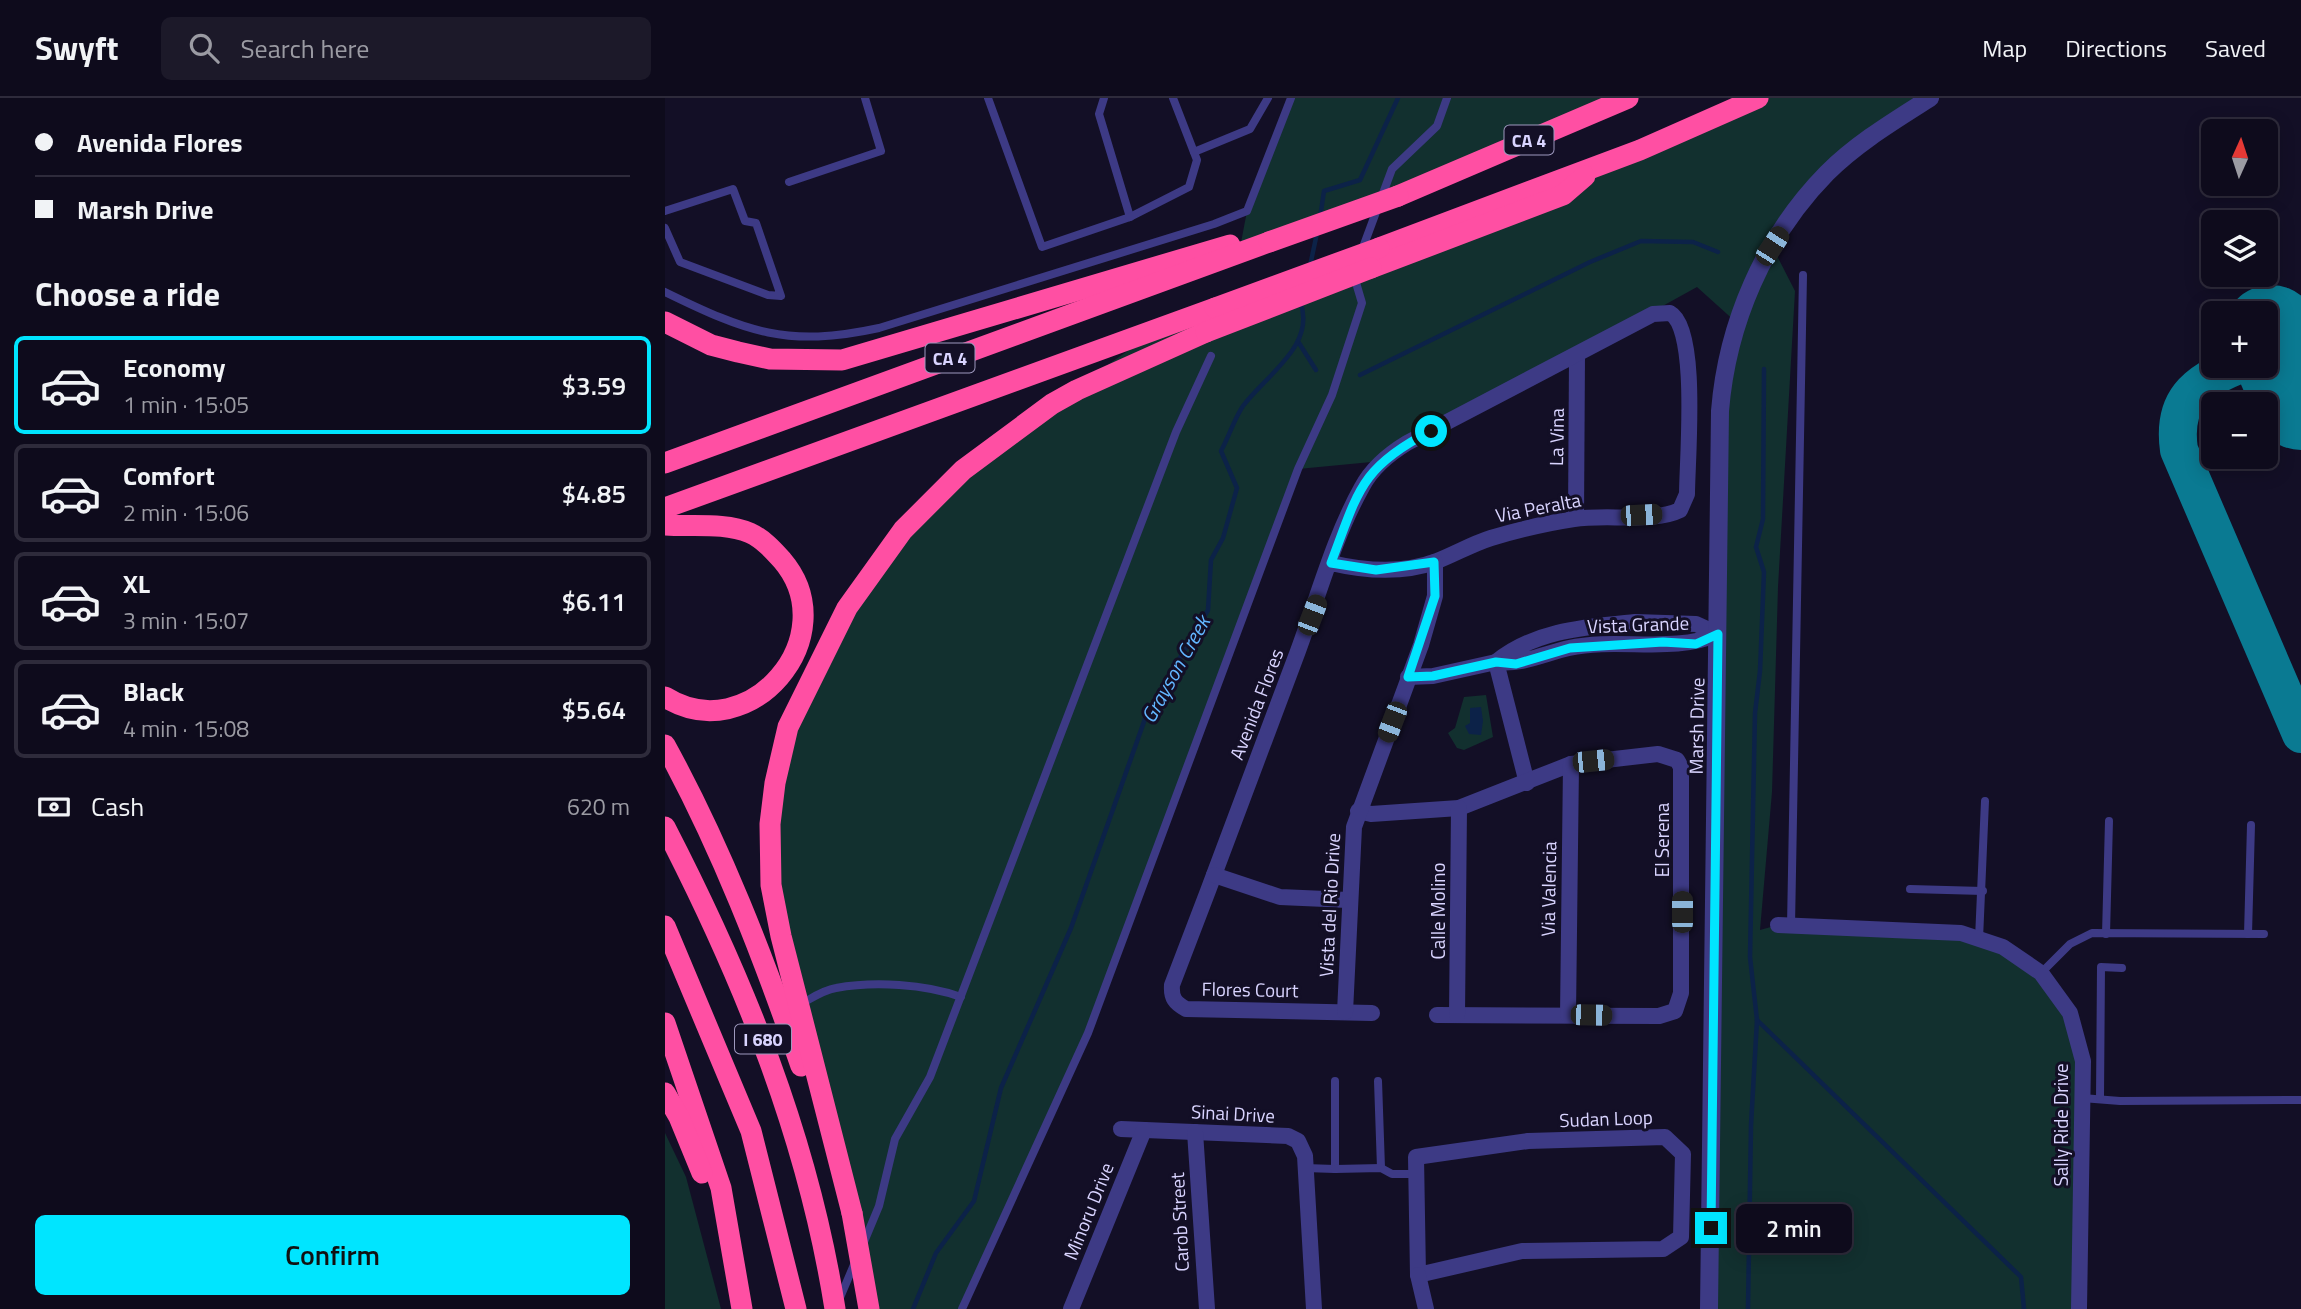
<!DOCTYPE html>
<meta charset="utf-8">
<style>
body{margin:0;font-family:"Titillium Web",sans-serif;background:#1c1929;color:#f1f3f6;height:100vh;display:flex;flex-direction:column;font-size:26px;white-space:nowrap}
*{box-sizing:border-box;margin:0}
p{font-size:23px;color:#9b9ba3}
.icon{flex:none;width:38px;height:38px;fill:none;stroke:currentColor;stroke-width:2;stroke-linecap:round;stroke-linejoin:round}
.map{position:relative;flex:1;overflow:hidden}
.panel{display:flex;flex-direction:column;background:#0e0b1c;width:665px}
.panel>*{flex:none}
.hud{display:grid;align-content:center;height:154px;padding:0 35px;background:#0e0b1c}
.needle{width:46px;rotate:3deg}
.fabs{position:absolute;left:1536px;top:21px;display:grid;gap:14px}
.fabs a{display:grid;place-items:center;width:77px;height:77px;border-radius:10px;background:#0e0b1c;box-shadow:0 4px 18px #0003,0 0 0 2px #2e2b3b;font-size:35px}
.end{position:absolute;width:32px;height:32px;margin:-16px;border:9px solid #00e5ff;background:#111;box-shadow:0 0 0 4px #111}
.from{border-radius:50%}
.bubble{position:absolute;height:49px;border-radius:10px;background:#0e0b1c;box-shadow:0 4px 18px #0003,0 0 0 2px #2e2b3b;font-size:23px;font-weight:600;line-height:49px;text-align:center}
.car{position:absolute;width:21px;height:42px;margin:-21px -10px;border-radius:9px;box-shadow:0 0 5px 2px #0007;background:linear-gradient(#222 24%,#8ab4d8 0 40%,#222 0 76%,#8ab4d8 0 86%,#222 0)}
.hud b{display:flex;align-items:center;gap:24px;height:66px;font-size:26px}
.hud b+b{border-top:2px solid #2e2b3b}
.hud i{width:18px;height:18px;background:#f1f3f6}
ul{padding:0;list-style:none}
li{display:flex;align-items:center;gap:21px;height:98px;margin:0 14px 10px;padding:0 21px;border:4px solid #2e2b3b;border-radius:10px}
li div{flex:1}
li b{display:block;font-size:26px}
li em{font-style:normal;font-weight:600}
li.selected{border-color:#00e5ff}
li>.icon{width:63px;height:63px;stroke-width:1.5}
h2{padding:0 35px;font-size:32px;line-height:84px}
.pay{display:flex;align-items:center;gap:18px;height:77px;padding:0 35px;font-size:26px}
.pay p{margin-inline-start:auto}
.button{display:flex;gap:14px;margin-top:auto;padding:14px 35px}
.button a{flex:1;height:80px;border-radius:10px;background:#00e5ff;color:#111;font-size:28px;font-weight:600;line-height:80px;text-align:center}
header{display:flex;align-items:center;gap:42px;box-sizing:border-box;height:98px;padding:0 35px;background:#0e0b1c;border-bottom:2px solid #2e2b3b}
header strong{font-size:33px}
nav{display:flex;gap:38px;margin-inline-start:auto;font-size:24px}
.search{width:490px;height:63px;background:#1c1929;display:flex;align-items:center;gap:18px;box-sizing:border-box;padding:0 24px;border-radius:10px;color:#9b9ba3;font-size:26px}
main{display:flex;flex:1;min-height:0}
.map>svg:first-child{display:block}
.green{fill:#12302f}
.water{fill:#0c2248}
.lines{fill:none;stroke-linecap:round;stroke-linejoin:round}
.stream{stroke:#0c2248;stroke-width:4.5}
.taxiway{stroke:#0a7a92;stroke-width:38}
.runway{stroke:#0a7a92;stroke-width:96}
.service{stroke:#3d3a85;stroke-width:8}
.minor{stroke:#3d3a85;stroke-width:16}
.tertiary{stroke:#3d3a85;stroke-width:18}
.motorway{stroke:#ff4fa3;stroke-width:21}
.motorway-bridge{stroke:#ff4fa3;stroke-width:21}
.route{stroke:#00e5ff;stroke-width:9}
.labels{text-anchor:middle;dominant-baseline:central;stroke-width:6;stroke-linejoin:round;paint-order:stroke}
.shield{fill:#130f26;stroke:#9e99be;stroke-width:2}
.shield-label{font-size:18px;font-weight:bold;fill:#d9d4ff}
.street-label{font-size:19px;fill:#d9d4ff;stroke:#130f26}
.water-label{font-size:21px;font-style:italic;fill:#62b6ff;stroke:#130f26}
</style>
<header>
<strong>Swyft</strong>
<div class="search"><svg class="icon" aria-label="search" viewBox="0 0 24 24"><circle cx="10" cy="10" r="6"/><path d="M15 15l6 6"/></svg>Search here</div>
<nav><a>Map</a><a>Directions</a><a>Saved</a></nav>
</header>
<main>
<section class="panel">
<div class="hud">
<b><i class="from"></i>Avenida Flores</b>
<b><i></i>Marsh Drive</b>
</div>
<h2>Choose a ride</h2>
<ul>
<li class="selected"><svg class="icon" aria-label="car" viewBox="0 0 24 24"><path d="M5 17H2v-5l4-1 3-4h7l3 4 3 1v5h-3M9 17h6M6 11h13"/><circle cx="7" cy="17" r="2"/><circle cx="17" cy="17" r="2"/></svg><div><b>Economy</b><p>1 min · 15:05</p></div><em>$3.59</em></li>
<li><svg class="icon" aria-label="car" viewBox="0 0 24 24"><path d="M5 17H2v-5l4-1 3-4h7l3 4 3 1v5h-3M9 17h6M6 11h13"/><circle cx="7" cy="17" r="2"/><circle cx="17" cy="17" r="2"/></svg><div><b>Comfort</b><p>2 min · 15:06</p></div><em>$4.85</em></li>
<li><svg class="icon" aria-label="car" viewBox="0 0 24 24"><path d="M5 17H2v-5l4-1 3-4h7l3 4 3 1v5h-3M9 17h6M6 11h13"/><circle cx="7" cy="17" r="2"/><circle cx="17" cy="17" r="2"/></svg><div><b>XL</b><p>3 min · 15:07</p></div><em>$6.11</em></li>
<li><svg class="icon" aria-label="car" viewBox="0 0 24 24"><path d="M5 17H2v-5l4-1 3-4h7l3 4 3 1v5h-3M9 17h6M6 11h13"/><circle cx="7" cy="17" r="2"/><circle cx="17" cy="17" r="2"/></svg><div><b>Black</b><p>4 min · 15:08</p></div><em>$5.64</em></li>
</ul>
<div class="pay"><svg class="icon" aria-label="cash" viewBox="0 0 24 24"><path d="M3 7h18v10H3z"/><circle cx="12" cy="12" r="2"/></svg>Cash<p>620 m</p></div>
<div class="button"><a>Confirm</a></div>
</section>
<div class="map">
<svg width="1636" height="1211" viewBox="0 0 1636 1211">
<rect width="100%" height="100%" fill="#130f26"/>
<g class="green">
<polygon points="626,0 964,0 574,155 582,113"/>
<polygon points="1086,0 1265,0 1202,42 1107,148 1130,193 1113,489 1107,694 1095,832 1113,827 1296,835 1376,875 1405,915 1418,963 1414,1211 1045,1211 1055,313 1072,225 1032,189 717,363 633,371 423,935 297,1211 204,1211 106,787 123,629 215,463 333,344 491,233"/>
<polygon points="821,597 828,639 799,652 792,650 783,635 790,630 799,599"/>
<polygon points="0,1035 21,1079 56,1211 0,1211"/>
</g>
<polygon class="water" points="816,609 818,623 816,637 804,636 800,628 805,625 805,610"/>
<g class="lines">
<g class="stream">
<polyline points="655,120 659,93 695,82 733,0"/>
<polyline points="645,168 652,135"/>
<polyline points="634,245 651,272"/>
<polyline points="695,277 925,164 976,143 1028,144 1053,154"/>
<polyline points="1092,922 1356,1179 1359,1211"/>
<path d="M 248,1211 L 271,1155 L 309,1103 L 336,990 L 406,830 L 481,618 L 543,512 L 546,462 L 558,440 L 572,390 L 556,353 C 564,339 569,321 578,308 C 601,277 652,247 635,203"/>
<polyline points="1083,1211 1086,1027 1092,922 1085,859 1090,615 1095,573 1099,474 1091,449 1098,421 1099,271"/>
</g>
<g class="taxiway">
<polyline points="1601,255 1636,240"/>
<path d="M 1571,268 C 1530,285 1507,303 1514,352 L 1636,636"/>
</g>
<polyline class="runway" points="1606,235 1636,304"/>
<g class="service">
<polyline points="323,0 377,149 465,119 434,16 439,0"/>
<polyline points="529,54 585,31 603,0"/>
<polyline points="124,84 216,53 200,0"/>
<polyline points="0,113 68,91 80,123 91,125 116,198 103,197 15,164 0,130"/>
<polyline points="465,119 524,89 532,62 508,0"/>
<polyline points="697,152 727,71 772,28 782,0"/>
<path d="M 0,194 C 82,234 122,250 214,230 L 549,126 L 582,113 L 626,0"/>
<polyline points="1245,791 1318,793"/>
<polyline points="1126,828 1138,177"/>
<polyline points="1441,836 1444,723"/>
<polyline points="1583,836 1586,727"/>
<polyline points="1314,841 1320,703"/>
<polyline points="1376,875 1405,846 1427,835 1599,836"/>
<path d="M 136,906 C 147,900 158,892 171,890 C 209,883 260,886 296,899"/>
<polyline points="713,983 716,1070"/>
<polyline points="1417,1000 1455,1003 1636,1002"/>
<polyline points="1435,1000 1436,869 1457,870"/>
<polyline points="640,1070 670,1071 670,983"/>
<polyline points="670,1071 716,1070 727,1076 751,1076"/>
<polyline points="199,1144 214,1108 230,1041 265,979 511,334 546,258"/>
<polyline points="174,1202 191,1162"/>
<polyline points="297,1211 423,935 633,371 667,297 697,205 689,178"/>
</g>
<g class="minor">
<polyline points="911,420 912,258"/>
<path d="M 666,465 C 700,473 738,476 772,463 C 790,456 807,446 826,440 C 853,432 882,425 909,421 C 940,416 989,425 1015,412 L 1022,396 C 1022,363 1034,230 1005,215 L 988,216 L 742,345 C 724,356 707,370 697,389 C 669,439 653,499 633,553 C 591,664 550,776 507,887 C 506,900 510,905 521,911 L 707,915"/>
<path d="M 970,524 L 1031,526 L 1053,536 C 1008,556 953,539 904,550 C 878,556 858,567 831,564 C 870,532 921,529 970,524 Z"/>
<polyline points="743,579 768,578 831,564 862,685"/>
<polyline points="693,713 706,716 794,710 906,666 993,656 1012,662 1016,669 1016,895 1010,913 994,918 772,917"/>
<polyline points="549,777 615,799 683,802"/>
<polyline points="1113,827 1296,835 1338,849 1376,875 1405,915 1418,963 1414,1211"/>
<polyline points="680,914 689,729 756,547 770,498 770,464"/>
<polyline points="792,917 794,710"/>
<polyline points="903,917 906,666"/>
<polyline points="456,1031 623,1038 633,1043 640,1058 649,1211"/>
<polyline points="530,1034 542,1211"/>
<polygon points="1000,1039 1018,1056 1016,1139 998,1151 857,1153 753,1177 751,1059 863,1043"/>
<polyline points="753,1177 761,1211"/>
<polyline points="406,1211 479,1032"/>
</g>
<path class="tertiary" d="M 1044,1211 L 1055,313 C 1062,226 1099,139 1162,75 C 1192,45 1229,23 1265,0"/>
<g class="motorway">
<polyline points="733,98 963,0"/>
<polyline points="714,150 975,52 1093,0"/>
<polyline points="706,170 898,97 920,78"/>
<polyline points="0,224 46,247 73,254 105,261 177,262 565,147"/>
<polyline points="0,365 604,144"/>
<polyline points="0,410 550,210"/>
<path d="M 0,427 C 26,429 60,424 85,435 C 98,441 108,452 117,462 C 182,538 84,652 0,599"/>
<path d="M 0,647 C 56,749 98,858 136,968"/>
<path d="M 0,729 C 79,882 143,1040 170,1211"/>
<polyline points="0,828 86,1033 131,1211"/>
<polyline points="0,925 56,1090 77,1211"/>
<polyline points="0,995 14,1019 37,1075"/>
<polyline points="187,1115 116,838 106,787 105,726 110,685 123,629 182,510 238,432 298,372 387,306 412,292 541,234"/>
</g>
<g class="motorway-bridge">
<polyline points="604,144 733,98"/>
<polyline points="550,210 714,150"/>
<polyline points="541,234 706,170"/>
<polyline points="187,1115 204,1211"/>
</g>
</g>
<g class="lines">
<path class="route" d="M 766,333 C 695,369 693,394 666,465 L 711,472 L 769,464 L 770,498 L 743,579 L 768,578 L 831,564 L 851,566 L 905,550 L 998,544 L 1031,546 L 1053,536 L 1046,1130"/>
</g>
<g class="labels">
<g class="shield">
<rect x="839.5" y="27.5" width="49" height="29" rx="5"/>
<rect x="260.5" y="245.5" width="49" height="29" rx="5"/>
<rect x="70" y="926.5" width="56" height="29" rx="5"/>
</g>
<g class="shield-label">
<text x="864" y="42">CA 4</text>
<text x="285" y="260">CA 4</text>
<text x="98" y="941">I 680</text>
</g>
<g class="street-label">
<text transform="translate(891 339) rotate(-89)">La Vina</text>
<text transform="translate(873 409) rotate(-11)">Via Peralta</text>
<text transform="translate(973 526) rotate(-2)">Vista Grande</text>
<text transform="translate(591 606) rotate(-69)">Avenida Flores</text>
<text transform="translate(1031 628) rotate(-89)">Marsh Drive</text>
<text transform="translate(996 742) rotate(-90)">El Serena</text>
<text transform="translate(883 791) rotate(-89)">Via Valencia</text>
<text transform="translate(664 807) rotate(-87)">Vista del Rio Drive</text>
<text transform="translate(772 813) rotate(-90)">Calle Molino</text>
<text transform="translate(585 891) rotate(1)">Flores Court</text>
<text transform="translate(568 1015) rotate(3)">Sinai Drive</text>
<text transform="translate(941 1020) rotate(-2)">Sudan Loop</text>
<text transform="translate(1395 1027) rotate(-90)">Sally Ride Drive</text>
<text transform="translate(423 1113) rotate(-68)">Minoru Drive</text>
<text transform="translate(514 1124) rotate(-93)">Carob Street</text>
</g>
<g class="water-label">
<text transform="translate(510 571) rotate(-61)">Grayson Creek</text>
</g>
</g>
</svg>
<div class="fabs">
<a><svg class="needle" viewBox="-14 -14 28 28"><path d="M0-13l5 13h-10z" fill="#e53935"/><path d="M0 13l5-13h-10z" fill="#9b9ba3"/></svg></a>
<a><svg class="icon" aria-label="layers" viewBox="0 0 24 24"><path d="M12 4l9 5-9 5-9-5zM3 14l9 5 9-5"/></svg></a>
<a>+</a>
<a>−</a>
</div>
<i class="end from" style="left:766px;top:333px"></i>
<i class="end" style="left:1046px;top:1130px"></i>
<div class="bubble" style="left:1071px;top:1106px;width:116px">2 min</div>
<i class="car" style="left:1107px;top:148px;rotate:33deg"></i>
<i class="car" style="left:976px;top:417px;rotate:87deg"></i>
<i class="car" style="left:647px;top:517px;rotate:21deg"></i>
<i class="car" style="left:727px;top:624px;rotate:201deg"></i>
<i class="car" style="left:928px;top:663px;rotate:84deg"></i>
<i class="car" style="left:1017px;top:814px;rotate:0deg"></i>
<i class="car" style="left:926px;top:917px;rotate:91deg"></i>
</div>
</main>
